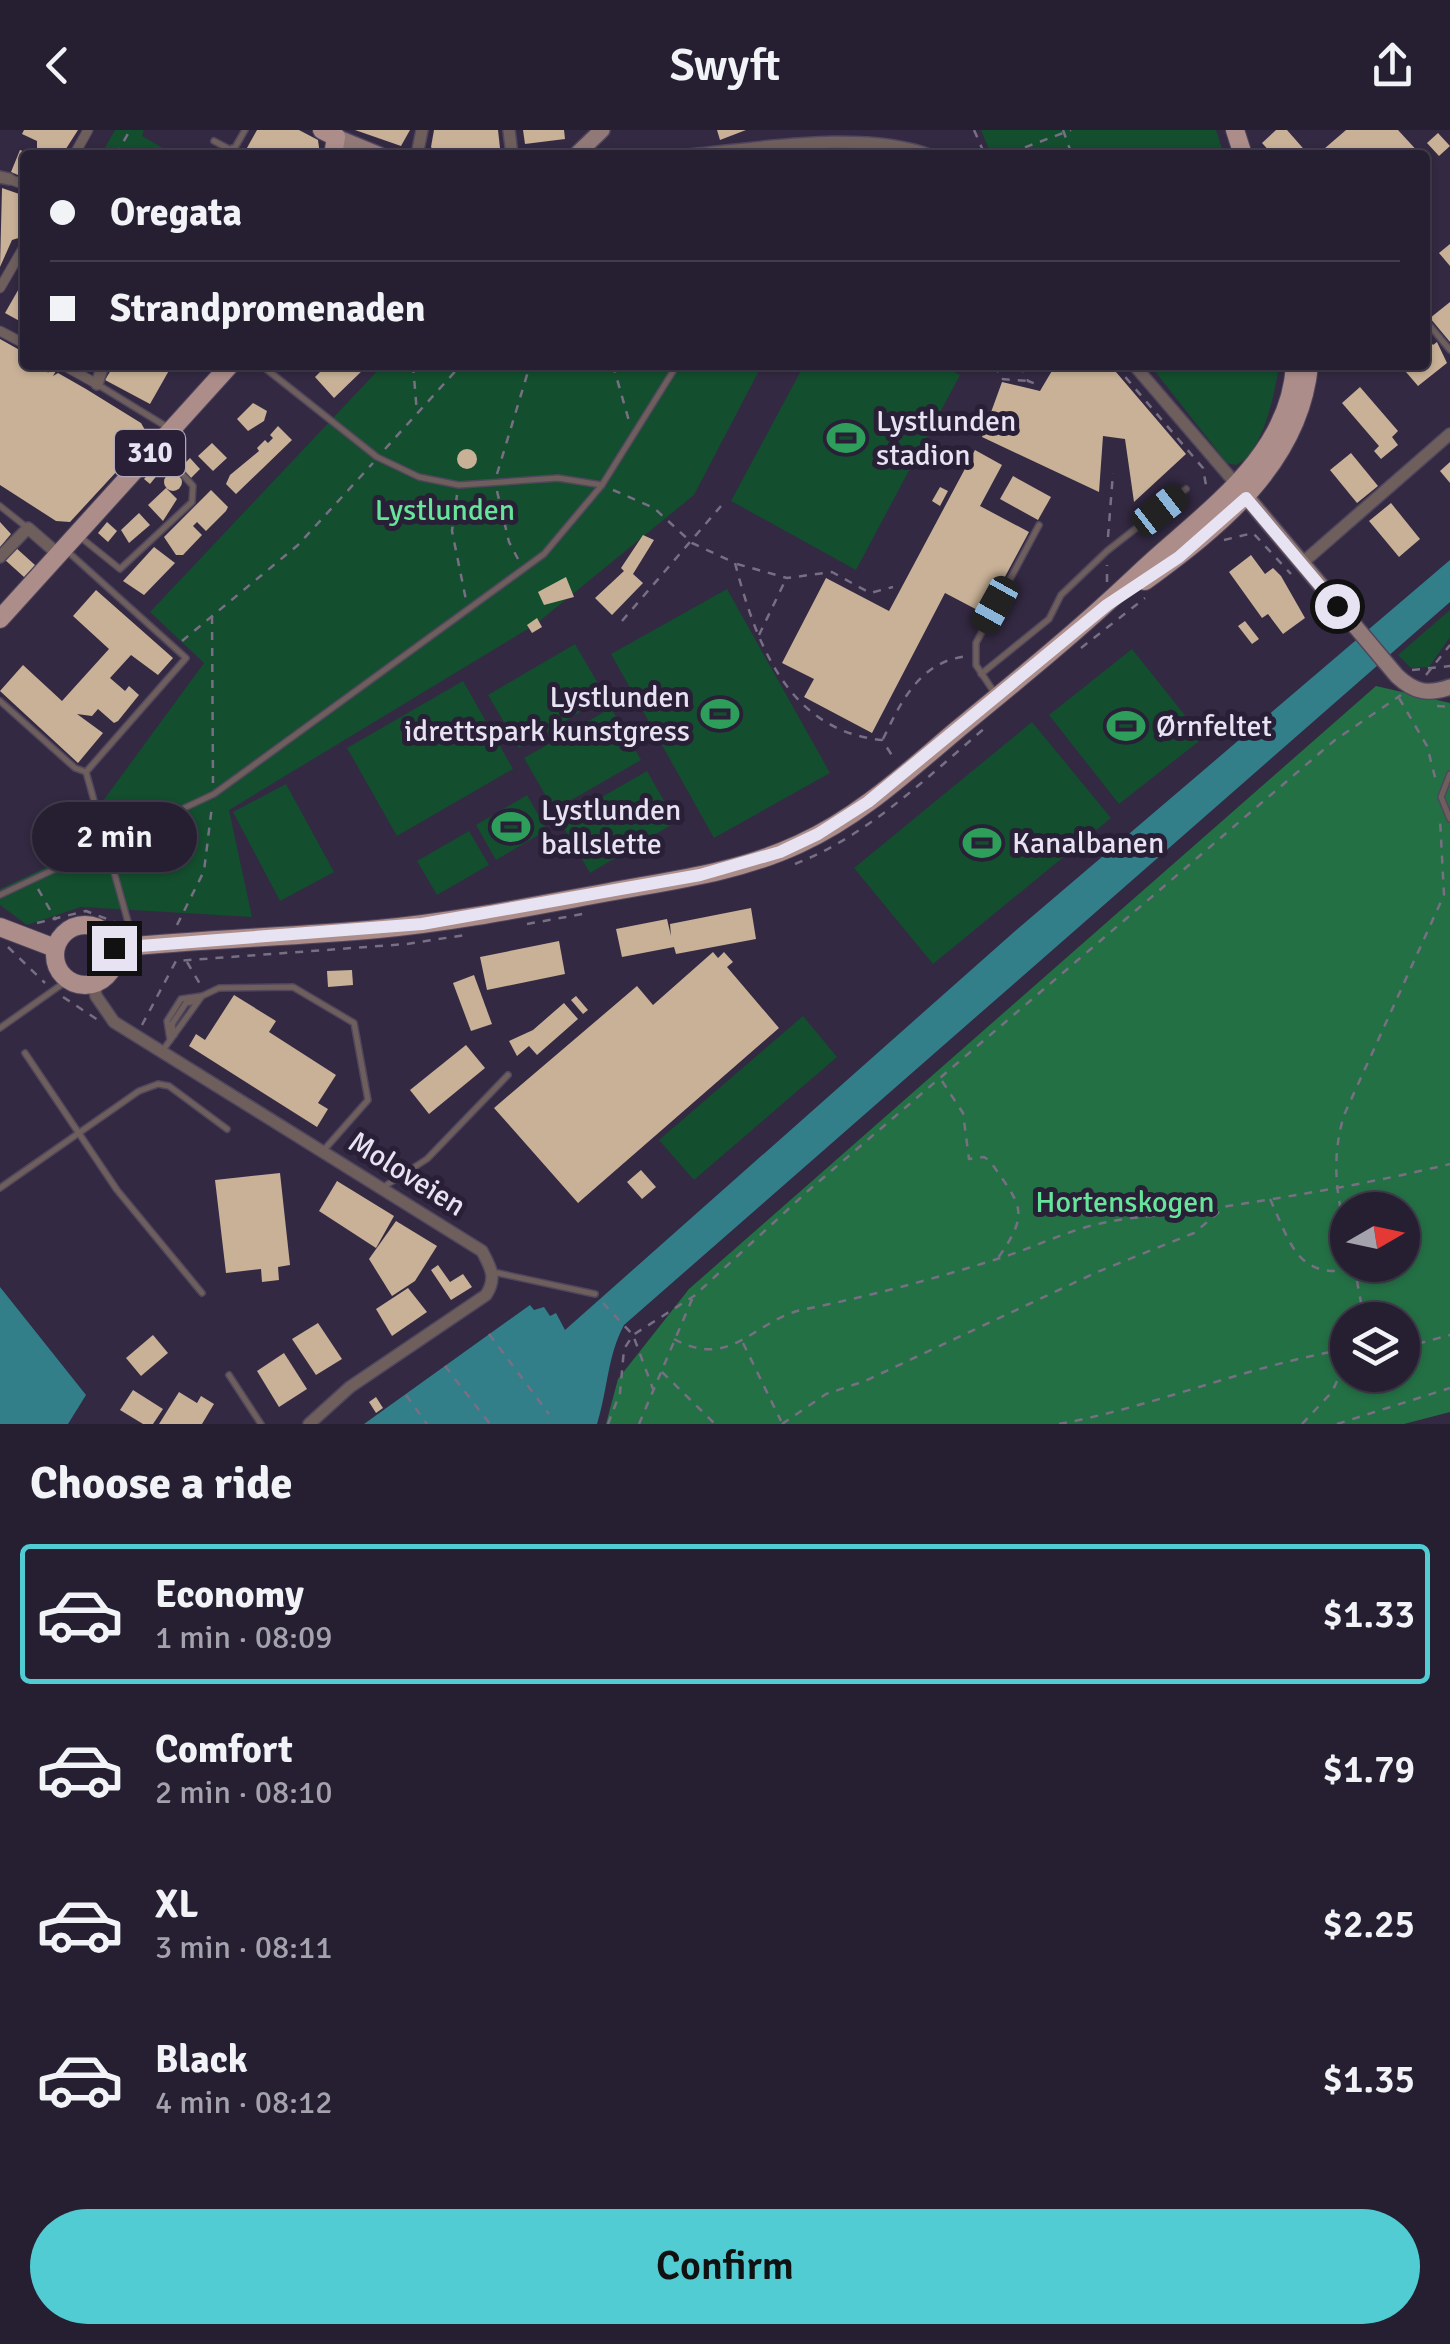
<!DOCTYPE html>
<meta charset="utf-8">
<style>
body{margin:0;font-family:Signika,sans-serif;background:#2e273a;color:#f1f3f6;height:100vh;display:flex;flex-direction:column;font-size:38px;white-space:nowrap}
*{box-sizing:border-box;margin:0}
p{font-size:32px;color:#a4a2ac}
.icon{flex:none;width:55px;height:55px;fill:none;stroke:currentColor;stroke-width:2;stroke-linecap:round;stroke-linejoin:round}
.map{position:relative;height:1294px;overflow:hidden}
.side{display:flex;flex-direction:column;background:#261f32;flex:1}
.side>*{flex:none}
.guide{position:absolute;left:20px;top:20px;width:1410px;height:220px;border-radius:10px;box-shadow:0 2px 8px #0004,0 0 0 2px #423d4d;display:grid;align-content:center;height:220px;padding:0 30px;background:#261f32}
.needle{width:65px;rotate:81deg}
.buttons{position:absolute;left:1330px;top:1062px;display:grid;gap:20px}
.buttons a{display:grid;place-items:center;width:90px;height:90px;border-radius:50%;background:#261f32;box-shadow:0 2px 8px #0004,0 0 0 2px #423d4d;font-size:50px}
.end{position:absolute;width:45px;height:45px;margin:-22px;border:12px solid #e8e3f3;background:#111;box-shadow:0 0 0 5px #111}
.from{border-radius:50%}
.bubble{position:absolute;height:70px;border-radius:35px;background:#261f32;box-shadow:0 2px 8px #0004,0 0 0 2px #423d4d;font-size:32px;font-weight:600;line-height:70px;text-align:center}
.car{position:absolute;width:30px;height:60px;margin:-30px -15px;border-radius:12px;box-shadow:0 0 8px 2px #0007;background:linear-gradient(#222 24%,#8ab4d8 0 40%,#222 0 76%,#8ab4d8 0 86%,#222 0)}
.guide b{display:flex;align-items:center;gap:35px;height:95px;font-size:38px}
.guide b+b{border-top:2px solid #423d4d}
.guide i{width:25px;height:25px;background:#f1f3f6}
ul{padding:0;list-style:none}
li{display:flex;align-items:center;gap:30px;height:140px;margin:0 20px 15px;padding:0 10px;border:5px solid transparent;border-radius:10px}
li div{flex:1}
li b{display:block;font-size:38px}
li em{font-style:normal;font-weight:600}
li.current{border-color:#51ccd2}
li>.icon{width:90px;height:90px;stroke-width:1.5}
h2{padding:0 30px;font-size:45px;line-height:120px}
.button{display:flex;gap:20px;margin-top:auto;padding:20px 30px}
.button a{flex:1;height:115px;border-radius:60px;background:#51ccd2;color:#111;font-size:40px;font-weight:600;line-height:115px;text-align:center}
header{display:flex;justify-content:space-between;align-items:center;height:130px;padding:0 30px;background:#261f32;font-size:45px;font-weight:600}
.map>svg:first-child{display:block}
.green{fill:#134e2e}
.forest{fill:#247045;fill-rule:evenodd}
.water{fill:#327f8a}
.building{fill:#c8b197}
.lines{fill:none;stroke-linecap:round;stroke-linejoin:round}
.service-casing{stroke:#50475e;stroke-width:8}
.pedestrian-casing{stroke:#50475e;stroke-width:11}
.minor-casing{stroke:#50475e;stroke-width:14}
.secondary-casing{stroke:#50475e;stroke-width:18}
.primary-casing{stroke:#50475e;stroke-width:20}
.path{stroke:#776f84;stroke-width:2.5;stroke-dasharray:8 8;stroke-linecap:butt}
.service{stroke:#6e5f5d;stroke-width:5}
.pedestrian{stroke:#6e5f5d;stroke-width:9}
.minor{stroke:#6e5f5d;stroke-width:11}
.secondary{stroke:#917977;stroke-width:15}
.primary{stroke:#ac8d8a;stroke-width:18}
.route{stroke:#e8e3f3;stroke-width:12}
.labels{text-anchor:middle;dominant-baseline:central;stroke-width:10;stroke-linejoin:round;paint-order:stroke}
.shield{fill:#291f37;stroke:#afa8bb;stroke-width:2.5}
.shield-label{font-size:28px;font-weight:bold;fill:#e8e3f3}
.poi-label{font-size:30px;fill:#e8e3f3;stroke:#291f37;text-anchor:start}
.park-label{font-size:30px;fill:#65e599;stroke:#291f37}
.street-label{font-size:30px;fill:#e8e3f3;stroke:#291f37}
</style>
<header><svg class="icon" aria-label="back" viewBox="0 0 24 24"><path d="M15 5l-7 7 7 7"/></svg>Swyft<svg class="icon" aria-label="share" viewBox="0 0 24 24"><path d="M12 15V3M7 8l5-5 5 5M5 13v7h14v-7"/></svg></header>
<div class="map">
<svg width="1450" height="1294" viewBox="0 0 1450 1294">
<rect width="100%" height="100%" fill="#332942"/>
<g class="green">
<polygon points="115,0 144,0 142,6 175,25 101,25"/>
<polygon points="981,0 1216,0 1224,25 991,25"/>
<polygon points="383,235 762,235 694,365 536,494 229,680 252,787 81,777 27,795 0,775 0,759 95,714 89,690 204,533 150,482"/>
<polygon points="804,235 941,235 960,245 856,440 731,371"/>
<path d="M 1150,235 L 1279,235 C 1275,263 1263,323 1236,335 L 1227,333 Z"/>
<polygon points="727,459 830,643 714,708 611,524"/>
<polygon points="1450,480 1450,507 1429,537 1411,538 1398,525"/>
<polygon points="575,514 606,567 519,618 488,565"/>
<polygon points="1132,519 1203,608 1119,674 1049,585"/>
<polygon points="463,551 513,639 397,706 347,618"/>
<polygon points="611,578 641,630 554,680 524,628"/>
<polygon points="1032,592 1111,688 933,834 854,738"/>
<polygon points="647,641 676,692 590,743 560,691"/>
<polygon points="286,654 334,742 280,771 233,682"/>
<polygon points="527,665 547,700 496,730 476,695"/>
<polygon points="469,701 489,735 437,765 417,731"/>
<polygon points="803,886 837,927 694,1050 659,1010"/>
</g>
<path class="forest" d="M 1376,556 L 1450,573 L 1450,1282 L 1404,1294 L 606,1294 L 618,1249 L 689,1159 ZM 1348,1080 L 1402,1080 L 1402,1135 L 1348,1135 ZM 1348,1190 L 1402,1190 L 1402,1245 L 1348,1245 Z"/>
<g class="water">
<path d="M 1450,430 L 1450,472 L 624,1195 C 607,1227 608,1259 597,1294 L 364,1294 L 530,1175 L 534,1180 L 544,1177 L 550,1186 L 556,1183 L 565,1200 L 1014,802 Z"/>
<polygon points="0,1157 86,1265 68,1294 0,1294"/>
</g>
<g class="building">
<polygon points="24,0 78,0 62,25 37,25 37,11 22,4"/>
<polygon points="257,0 299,0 318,10 320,25 243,25"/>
<polygon points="355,0 410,0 401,16"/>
<polygon points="434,0 498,0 500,18 495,23 435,23 431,17"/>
<polygon points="523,0 564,0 565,9 525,14"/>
<polygon points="717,0 746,0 720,10"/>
<polygon points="1276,0 1287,0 1309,25 1273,25 1262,13"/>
<polygon points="1346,0 1398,0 1421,25 1317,25"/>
<polygon points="1438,3 1450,16 1439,26 1427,13"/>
<polygon points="20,20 25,22 25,48 11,42"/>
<polygon points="2,58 25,66 25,106 12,110 0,137"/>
<polygon points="1450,114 1450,136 1439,123"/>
<polygon points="25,148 25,194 5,183"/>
<polygon points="1450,172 1450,212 1430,188"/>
<polygon points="1425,198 1432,206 1428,209 1433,215 1437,212 1447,233 1418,256 1400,235 1425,235"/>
<polygon points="0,209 25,223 25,235 45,235 48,243 51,237 56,241 53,246 58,243 86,259 141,293 145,300 142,314 70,392 56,391 0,355"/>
<polygon points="114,235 168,235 171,237 150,274 105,250"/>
<polygon points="327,235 362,235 365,238 334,268 315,247"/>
<polygon points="1050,235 1110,235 1186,324 1134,372 1125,309 1103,306 1099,362 982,307 1002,252 1040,261 1053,239"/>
<polygon points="1360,257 1398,301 1392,307 1398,315 1381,329 1374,321 1379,316 1342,273"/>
<polygon points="253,273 267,281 264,291 248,301 237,289"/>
<polygon points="278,296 292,310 236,364 226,354 230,345 259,321 257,318 265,310 268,313 273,308 270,305"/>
<polygon points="212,313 227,328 213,341 198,326"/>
<circle cx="467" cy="329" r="10"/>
<polygon points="975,320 1002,335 980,376 1029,402 985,484 945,463 872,603 804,567 814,549 782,533 826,448 889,481"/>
<polygon points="1351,323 1378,356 1357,373 1330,340"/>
<polygon points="190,328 200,339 191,348 181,337"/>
<polygon points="1450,332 1450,353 1440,341"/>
<polygon points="154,338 159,343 150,354 144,349"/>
<circle cx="173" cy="352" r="9"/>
<polygon points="1013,346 1051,367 1038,390 1000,369"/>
<polygon points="940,357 948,361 940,376 932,371"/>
<polygon points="166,358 177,369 163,391 148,375"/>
<polygon points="211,360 228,377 226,381 206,401 197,392 193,396 202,405 183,425 176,425 164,407"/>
<polygon points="1391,373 1420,409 1399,427 1369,391"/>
<polygon points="139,383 150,395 129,413 121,400"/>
<polygon points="0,392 11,404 0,417"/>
<polygon points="107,392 117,401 108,412 98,403"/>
<polygon points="643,405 654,410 633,444 643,453 612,485 595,468 624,441 621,438"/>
<polygon points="15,417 35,435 24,447 4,429"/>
<polygon points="154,417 175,433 144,465 123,451"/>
<polygon points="1251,425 1265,444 1273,438 1281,446 1305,488 1283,504 1268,484 1262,488 1229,442"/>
<polygon points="566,447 574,467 544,475 538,462"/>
<polygon points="96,460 173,528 158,545 131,525 110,548 125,561 129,556 139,565 118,591 114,593 98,579 92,586 77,584 103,603 78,633 0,561 23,535 62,571 109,519 73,486"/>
<polygon points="537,488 542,497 532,503 527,495"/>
<polygon points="1245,491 1259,509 1252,514 1238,496"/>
<polygon points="751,778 756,809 676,824 674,817 622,827 616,799 667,789 671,806 670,794"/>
<polygon points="559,811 565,844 487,860 480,827"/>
<polygon points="713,822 718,828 724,822 733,832 727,837 779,898 578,1073 494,978 637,856 653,875"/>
<polygon points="352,840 353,855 328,857 327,841"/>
<polygon points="474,845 492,894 471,901 453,853"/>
<polygon points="234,865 276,891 269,902 336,945 318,973 328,979 317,997 189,916 196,904 205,910"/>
<polygon points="576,866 588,880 583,884 571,870"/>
<polygon points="564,873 578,889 537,925 529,916 517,926 509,911 533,900"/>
<polygon points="466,915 485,938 429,984 410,960"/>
<polygon points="641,1040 656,1057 642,1069 627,1052"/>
<polygon points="280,1043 290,1135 278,1137 279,1150 262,1152 261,1139 226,1143 215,1050"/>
<polygon points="337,1051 394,1086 376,1118 319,1081"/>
<polygon points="396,1091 437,1116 415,1151 392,1166 369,1129"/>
<polygon points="438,1135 450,1152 463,1144 472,1157 451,1170 431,1140"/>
<polygon points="408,1158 427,1182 392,1206 376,1179"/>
<polygon points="318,1193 342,1229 316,1245 292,1209"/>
<polygon points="153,1205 168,1223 141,1246 126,1228"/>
<polygon points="284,1223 307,1259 279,1277 257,1241"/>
<polygon points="133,1260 163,1279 153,1294 143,1294 120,1280"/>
<polygon points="179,1262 197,1273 201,1266 214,1274 202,1294 159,1294"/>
<polygon points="376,1267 383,1278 376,1283 369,1272"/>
</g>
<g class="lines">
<g class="service-casing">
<g id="service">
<polyline points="214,11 233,21 245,0"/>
<polyline points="1425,190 1450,220"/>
<polyline points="261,235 377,327 419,347 459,355 558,348 602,355"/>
<polyline points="100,256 167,297"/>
<polyline points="0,376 25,396"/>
<polyline points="79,406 120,439 192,372 193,356 159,318"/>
<polyline points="981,544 1049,489 1061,465 1107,421 1186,359"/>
<polyline points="996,565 976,535 976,513 1039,395"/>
<polyline points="0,571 75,638 86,642 186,528 66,420"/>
<polyline points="86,642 130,799"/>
<polyline points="1450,644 1441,667 1450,689"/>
<polyline points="0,765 214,664 544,424 602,355 677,235"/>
<polyline points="0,898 68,850"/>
<polyline points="174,905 172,894 186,873 197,871"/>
<polyline points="170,910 167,891 181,869 202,866"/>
<polyline points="163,920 202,866 219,858 293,857 354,893 368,970 323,1021"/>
<polyline points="25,923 117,1060 202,1163"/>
<polyline points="385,1056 427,1029 508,945"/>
<polyline points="0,1058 139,961 158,954 169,956 227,999"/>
<polyline points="493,1142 595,1164"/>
<polyline points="229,1245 261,1294"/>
</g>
</g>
<g class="pedestrian-casing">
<g id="pedestrian">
<polyline points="74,25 88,0"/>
<polyline points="9,49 25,55"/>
<polyline points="0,158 25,115"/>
<polyline points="0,201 25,214"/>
<polyline points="63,235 97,254"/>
</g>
</g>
<g class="minor-casing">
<g id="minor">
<polyline points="509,0 512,25"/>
<polyline points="231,25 233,21"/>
<polyline points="417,25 422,0"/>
<path d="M 689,25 C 761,18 863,0 930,25"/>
<polyline points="0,47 9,49"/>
<polyline points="1134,235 1236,354"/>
<polyline points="97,254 103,235"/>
<polyline points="0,427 28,398 58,424"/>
<polyline points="1301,434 1450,304"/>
<path d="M 94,854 L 96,866 L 114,892 L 482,1121 C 491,1138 497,1148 486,1165 L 350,1257 L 309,1294"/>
</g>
</g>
<g class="secondary-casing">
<g id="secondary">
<polyline points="336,7 380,25"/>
<polyline points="576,25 602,0"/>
<path d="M 1238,357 L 1397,546 C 1414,562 1428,565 1450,557"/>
</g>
</g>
<g class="primary-casing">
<g id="primary">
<polyline points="322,0 336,7 333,25"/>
<polyline points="1235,0 1243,25"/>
<path d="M 1145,451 C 1219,397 1300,333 1309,235"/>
<polyline points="0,489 230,235"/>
<circle cx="85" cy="825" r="30"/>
<polyline points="0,797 55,818"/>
<path d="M 114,818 C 201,809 290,807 378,799 C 455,792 533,776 609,762 C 674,750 739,742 799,714 C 859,687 908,641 958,599 C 1019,549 1079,500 1136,446 C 1198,386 1290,330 1295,235"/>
</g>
</g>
<g class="path">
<polyline points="974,0 985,25"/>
<polyline points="1063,0 1072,25"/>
<polyline points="1010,23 1071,0"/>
<polyline points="116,25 130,0"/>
<polyline points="413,235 417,283"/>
<polyline points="613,235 629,291"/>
<polyline points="995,235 1001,249 1028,251"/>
<polyline points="1020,235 1028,251 1039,255"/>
<polyline points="1115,235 1203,338 1207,361"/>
<polyline points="385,319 461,235"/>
<polyline points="497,344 530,235"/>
<path d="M 613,360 L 654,378 L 692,413 L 735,433 C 756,513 788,601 882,610 L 895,630"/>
<polyline points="497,361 509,412 518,429"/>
<polyline points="457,365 452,401 466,470"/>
<polyline points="1108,407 1113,343"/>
<polyline points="1224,410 1253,403 1291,444"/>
<polyline points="737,434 787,448 832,442 870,463 893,457"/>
<polyline points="1107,452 1107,435"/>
<polyline points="212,486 213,653"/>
<polyline points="622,491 721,376"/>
<polyline points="759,505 786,449"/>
<polyline points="182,511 298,415 373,333"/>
<polyline points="1081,518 1145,468"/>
<polyline points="1412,540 1450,536"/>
<polyline points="1426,545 1450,515"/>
<polyline points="1399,568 1427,616 1436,651"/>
<polyline points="1437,576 1450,577"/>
<path d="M 883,609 C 902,570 920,531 968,526"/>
<path d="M 795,734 C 869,705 926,648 986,597"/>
<polyline points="38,759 56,790"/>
<polyline points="37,793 86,781 120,794"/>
<polyline points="527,794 588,783"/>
<polyline points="177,795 204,741 212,676"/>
<polyline points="8,817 45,853"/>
<polyline points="187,832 200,854"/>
<polyline points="63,867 98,890"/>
<polyline points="142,895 176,831 407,814 465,805"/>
<path d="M 942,951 L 963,983 L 969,1029 L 984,1027 L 990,1031 C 1021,1076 1031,1081 998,1128"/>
<path d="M 1270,1069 C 1291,1114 1297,1150 1355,1139"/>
<path d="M 1348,1110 C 1336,1066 1331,1029 1344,985 L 1444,765 L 1440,689"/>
<polyline points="1354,1135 1362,1178 1359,1190"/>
<polyline points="603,1173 633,1205 653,1259"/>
<polyline points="489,1204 549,1284"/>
<path d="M 674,1209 C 733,1241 753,1189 806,1179 C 870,1166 934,1149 997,1129 C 1031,1119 1063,1102 1098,1094 C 1127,1087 1158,1086 1188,1082 C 1276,1069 1364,1055 1450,1034"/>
<polyline points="743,1213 781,1291"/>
<polyline points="1402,1218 1450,1205"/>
<polyline points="445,1236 490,1294"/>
<polyline points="662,1242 715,1294"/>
<polyline points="406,1265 427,1294"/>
<polyline points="608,1294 620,1263 624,1219 633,1205 694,1166 809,1060 1335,610 1401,565"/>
<polyline points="639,1294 693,1167"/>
<polyline points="782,1294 826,1264 865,1251 1095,1143 1194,1103 1224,1078"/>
<path d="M 1059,1294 C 1157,1276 1249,1235 1348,1219"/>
<polyline points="1302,1294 1332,1262 1348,1227"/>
<polyline points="1337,1294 1450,1258"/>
</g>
<use href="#service" class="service"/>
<use href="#pedestrian" class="pedestrian"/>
<use href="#minor" class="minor"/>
<use href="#secondary" class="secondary"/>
<use href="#primary" class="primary"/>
</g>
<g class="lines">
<polyline class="route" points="114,818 422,794 700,745 780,722 818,704 868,672 1107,475 1179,427 1246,368 1337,476"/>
</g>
<defs>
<g id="stadium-bare" transform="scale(3)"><path d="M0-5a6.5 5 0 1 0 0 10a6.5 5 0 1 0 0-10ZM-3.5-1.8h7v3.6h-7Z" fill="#2e9e5b" stroke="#291f37" stroke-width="2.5" paint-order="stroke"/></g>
</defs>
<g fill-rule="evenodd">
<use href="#stadium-bare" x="846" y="308"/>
<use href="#stadium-bare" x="720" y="584"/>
<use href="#stadium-bare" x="1126" y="596"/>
<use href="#stadium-bare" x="511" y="697"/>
<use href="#stadium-bare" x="982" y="713"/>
</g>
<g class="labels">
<rect class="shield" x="115" y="300" width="70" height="46" rx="8"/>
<g class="shield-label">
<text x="150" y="323">310</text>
</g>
<g class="poi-label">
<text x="876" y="291">Lystlunden<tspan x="876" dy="34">stadion</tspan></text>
<text x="690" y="567" text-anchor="end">Lystlunden<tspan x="690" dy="34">idrettspark kunstgress</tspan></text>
<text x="1156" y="596">Ørnfeltet</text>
<text x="541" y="680">Lystlunden<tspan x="541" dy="34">ballslette</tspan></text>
<text x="1012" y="713">Kanalbanen</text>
</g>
<g class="park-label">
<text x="445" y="380">Lystlunden</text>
<text x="1125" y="1072">Hortenskogen</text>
</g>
<g class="street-label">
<text transform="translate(407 1044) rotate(32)">Moloveien</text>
</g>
</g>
</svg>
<div class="buttons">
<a><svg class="needle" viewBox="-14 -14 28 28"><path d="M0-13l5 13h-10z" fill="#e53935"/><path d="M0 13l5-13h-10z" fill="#a4a2ac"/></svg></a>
<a><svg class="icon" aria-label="layers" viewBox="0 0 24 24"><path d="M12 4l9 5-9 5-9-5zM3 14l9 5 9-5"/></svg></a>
</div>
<i class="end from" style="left:1337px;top:476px"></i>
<i class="end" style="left:114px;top:818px"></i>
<div class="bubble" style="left:32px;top:672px;width:165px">2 min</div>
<i class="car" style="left:1160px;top:380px;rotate:52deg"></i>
<i class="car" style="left:995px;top:475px;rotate:209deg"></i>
<div class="guide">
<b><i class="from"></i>Oregata</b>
<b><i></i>Strandpromenaden</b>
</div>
</div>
<section class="side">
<h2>Choose a ride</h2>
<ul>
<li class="current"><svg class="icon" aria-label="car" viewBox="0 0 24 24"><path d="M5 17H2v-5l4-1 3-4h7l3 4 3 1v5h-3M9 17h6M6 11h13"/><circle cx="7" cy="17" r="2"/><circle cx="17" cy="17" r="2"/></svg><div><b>Economy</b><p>1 min · 08:09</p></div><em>$1.33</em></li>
<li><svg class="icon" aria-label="car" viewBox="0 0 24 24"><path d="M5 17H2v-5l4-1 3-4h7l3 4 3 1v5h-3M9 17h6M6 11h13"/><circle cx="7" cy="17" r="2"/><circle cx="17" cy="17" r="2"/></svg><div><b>Comfort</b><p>2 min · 08:10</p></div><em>$1.79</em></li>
<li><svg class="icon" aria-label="car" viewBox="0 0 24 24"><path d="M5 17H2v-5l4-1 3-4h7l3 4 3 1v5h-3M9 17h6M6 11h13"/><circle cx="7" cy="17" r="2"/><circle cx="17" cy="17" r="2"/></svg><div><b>XL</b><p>3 min · 08:11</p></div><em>$2.25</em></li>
<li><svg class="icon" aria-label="car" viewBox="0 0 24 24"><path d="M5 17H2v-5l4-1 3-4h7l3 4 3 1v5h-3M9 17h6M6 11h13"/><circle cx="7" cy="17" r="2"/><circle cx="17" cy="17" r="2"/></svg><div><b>Black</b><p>4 min · 08:12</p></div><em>$1.35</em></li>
</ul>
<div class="button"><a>Confirm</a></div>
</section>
